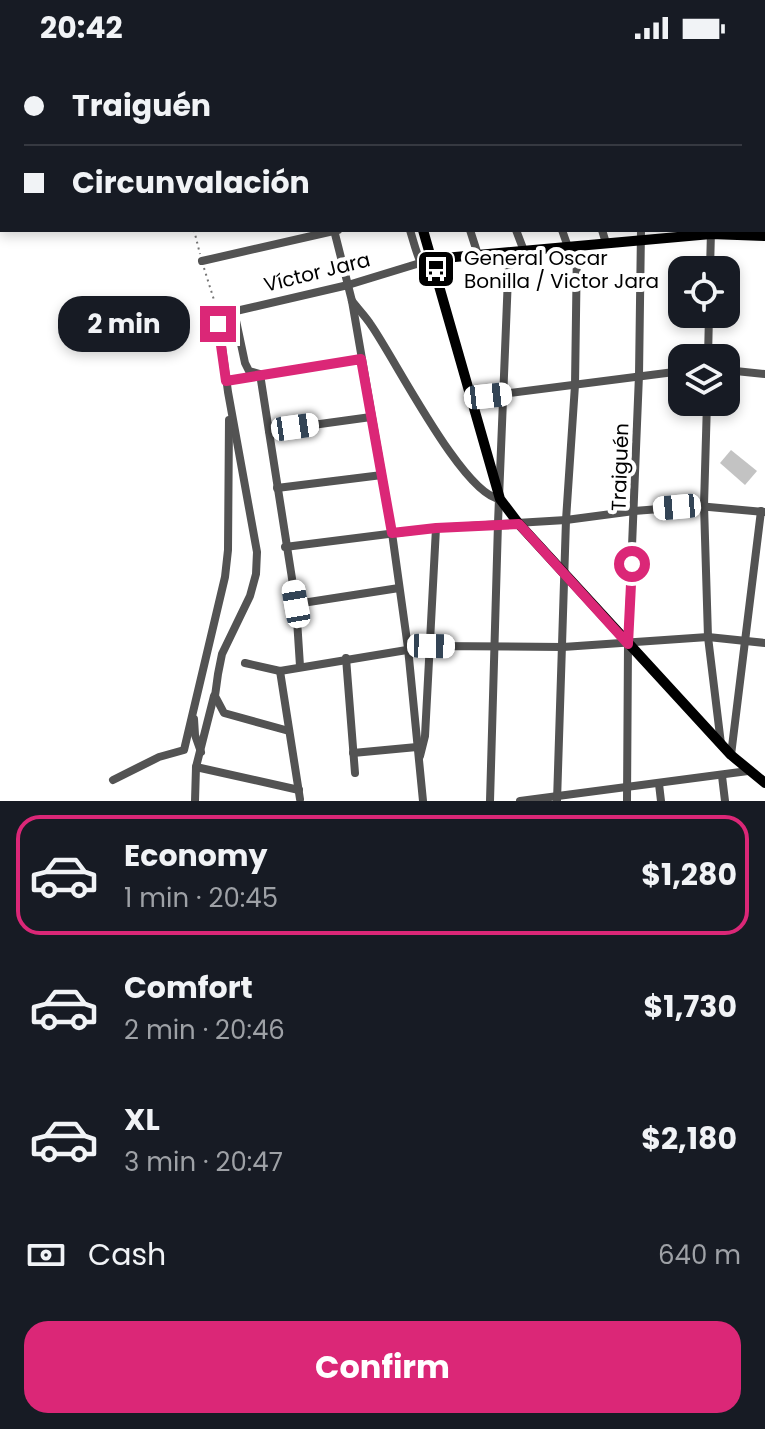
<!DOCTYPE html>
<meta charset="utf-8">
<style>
body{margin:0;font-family:Poppins,sans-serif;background:#20242c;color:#f1f3f6;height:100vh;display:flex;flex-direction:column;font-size:30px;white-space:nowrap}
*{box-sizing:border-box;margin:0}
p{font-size:26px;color:#9ea1a6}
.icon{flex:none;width:44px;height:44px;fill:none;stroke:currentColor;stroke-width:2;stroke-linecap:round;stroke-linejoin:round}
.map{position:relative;height:745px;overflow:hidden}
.side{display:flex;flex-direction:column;background:#171b24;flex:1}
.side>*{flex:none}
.banner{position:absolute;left:0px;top:0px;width:766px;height:176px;box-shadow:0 4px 12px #0003;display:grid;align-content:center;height:176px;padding:0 24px;background:#171b24}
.buttons{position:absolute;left:668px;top:200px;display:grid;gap:16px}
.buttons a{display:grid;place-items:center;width:72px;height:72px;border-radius:16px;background:#171b24;box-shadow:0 4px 12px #0003;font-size:40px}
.end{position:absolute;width:36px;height:36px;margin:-18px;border:10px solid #db2777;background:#fff;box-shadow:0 0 0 4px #fff}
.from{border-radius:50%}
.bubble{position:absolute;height:56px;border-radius:24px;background:#171b24;box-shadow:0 4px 12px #0003;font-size:26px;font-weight:700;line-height:56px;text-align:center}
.car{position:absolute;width:24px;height:48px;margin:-24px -12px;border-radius:10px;box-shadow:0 0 6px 2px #0007;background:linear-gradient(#fff 24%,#345 0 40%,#fff 0 76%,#345 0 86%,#fff 0)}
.banner b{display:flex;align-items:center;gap:28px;height:76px;font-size:30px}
.banner b+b{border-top:2px solid #363941}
.banner i{width:20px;height:20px;background:#f1f3f6}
ul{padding:14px 0 0;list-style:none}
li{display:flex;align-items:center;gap:24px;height:120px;margin:0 16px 12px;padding:0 8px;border:4px solid transparent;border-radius:24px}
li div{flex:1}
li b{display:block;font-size:30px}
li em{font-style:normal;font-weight:700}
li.selected{border-color:#db2777}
li>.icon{width:72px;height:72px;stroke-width:1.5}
.pay{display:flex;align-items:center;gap:20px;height:88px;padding:0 24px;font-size:30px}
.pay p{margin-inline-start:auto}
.cta{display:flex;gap:16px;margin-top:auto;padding:16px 24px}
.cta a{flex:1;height:92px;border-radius:24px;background:#db2777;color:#fff;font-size:32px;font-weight:700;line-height:92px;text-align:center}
.status{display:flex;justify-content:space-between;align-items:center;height:56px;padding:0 40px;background:#171b24;direction:ltr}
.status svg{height:22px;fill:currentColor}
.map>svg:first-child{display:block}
.building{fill:#c3c3c3}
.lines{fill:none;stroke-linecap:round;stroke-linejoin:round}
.path{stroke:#757575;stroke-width:2;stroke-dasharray:2 4;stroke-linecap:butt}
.minor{stroke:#535353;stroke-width:8}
.major{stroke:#000;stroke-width:10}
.route{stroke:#db2777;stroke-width:10}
.labels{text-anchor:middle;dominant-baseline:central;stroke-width:8;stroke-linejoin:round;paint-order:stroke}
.poi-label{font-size:20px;fill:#000;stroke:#fff;text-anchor:start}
.street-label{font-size:20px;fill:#000;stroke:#fff}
</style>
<div class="status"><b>20:42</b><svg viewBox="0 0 49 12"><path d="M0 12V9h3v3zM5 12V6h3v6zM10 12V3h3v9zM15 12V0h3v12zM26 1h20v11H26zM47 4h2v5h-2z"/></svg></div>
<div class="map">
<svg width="765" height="745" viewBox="0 0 765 745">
<rect width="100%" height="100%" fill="#fff"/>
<polygon class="building" points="731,394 757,415 745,429 720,407"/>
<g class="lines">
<g class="path">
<polyline points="150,0 150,2"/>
<polyline points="564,0 565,2"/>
<polyline points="194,174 200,198"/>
<polyline points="204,212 214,244"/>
</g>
<g class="minor">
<polyline points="181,0 181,2"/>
<polyline points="304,0 304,2"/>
<polyline points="413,0 414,2"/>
<polyline points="448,0 454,2"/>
<polyline points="537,0 539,2"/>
<polyline points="627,0 627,2"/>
<polyline points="310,2 315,0"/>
<polyline points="686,2 686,0"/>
<polyline points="764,35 765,35"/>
<polyline points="764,91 765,91"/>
<polyline points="764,120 765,120"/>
<polyline points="334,174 352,245 392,477 408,592 423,745"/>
<path d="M 410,174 C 416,194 421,219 440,229"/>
<polyline points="470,174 478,199"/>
<polyline points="516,174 524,195"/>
<polyline points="562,174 568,191"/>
<polyline points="602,174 606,187"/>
<polyline points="202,205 338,174"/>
<polyline points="710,214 711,175"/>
<path d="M 352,245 C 358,253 366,261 371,269 C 395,303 463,439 500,443"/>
<polyline points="217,253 228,336 257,496 256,518 250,540 222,598 218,618 215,640 224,657 289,675"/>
<polyline points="234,255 245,307 249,315 260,318 296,548 300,610"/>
<polyline points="223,258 348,229 420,207"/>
<polyline points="708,302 709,258"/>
<polyline points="726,314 765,318"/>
<polyline points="226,325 361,303"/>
<polyline points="470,342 682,315"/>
<polyline points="707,346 704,449 708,581 721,688"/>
<polyline points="269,375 371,361"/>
<polyline points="277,432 382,419"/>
<polyline points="285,491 436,472 566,464 634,455 698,450 765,456"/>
<polyline points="296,548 399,532"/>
<polyline points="346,602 355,717"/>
<polyline points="245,607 280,615 431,590 563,591 708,581 765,587"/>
<polyline points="280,615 300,743"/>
<polyline points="194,663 195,679 201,696"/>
<polyline points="353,697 417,691"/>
<polyline points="731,699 761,455"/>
<polyline points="420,700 425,680 436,472"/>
<polyline points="196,711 299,734"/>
<polyline points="722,720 725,745"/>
<polyline points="113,724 159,701 184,694 225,521 228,494 229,364"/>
<polyline points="659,728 661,745"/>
<polyline points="195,745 196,711 214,640"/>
<polyline points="490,745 498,467 509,196"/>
<polyline points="520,745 748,715"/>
<polyline points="557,745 566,464 575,329 577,190"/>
<polyline points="627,745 628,588 639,319 641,174"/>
</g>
<g class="major">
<polyline points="363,0 364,2"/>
<polyline points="423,174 500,443 519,468 731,699 765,727"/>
<polyline points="433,203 711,178 765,180"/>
</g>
</g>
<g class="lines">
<polyline class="route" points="218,268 226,325 361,303 392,477 436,472 519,468 628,588 632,508"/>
</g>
<defs>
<g id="bus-square" transform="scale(2)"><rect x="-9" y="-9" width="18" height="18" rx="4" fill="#000" stroke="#fff"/><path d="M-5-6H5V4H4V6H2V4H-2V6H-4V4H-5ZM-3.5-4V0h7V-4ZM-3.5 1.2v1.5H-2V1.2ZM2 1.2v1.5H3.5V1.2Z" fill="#fff"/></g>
</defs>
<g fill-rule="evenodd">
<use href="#bus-square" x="436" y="213"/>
</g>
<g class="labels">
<g class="poi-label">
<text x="464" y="202">General Oscar<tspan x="464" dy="23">Bonilla / Victor Jara</tspan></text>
</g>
<g class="street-label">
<text transform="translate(317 216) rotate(-14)">Víctor Jara</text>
<text transform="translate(620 411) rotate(-88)">Traiguén</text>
</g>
</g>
</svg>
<div class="buttons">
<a><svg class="icon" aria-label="locate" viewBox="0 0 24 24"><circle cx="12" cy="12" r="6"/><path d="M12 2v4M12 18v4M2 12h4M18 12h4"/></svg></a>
<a><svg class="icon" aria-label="layers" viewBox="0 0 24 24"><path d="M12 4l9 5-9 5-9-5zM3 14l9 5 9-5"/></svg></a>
</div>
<i class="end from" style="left:632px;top:508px"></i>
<i class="end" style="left:218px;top:268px"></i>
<div class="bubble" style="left:58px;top:240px;width:132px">2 min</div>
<i class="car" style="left:488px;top:340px;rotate:84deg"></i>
<i class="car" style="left:295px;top:371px;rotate:82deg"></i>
<i class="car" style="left:677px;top:451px;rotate:265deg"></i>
<i class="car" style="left:296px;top:548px;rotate:350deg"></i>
<i class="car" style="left:431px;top:590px;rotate:91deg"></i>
<div class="banner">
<b><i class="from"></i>Traiguén</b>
<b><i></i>Circunvalación</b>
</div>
</div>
<section class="side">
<ul>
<li class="selected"><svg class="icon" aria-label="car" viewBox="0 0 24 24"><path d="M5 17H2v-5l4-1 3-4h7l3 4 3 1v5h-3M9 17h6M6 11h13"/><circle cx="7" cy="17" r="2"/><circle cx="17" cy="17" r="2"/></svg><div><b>Economy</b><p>1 min · 20:45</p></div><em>$1,280</em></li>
<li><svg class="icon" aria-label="car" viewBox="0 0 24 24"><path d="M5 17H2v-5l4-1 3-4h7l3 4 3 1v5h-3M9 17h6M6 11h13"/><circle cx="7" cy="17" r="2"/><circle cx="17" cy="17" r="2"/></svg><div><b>Comfort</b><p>2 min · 20:46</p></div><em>$1,730</em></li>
<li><svg class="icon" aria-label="car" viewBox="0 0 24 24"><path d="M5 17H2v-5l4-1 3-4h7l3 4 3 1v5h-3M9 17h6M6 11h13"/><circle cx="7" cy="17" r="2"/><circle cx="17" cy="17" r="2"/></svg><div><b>XL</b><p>3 min · 20:47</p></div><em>$2,180</em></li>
</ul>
<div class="pay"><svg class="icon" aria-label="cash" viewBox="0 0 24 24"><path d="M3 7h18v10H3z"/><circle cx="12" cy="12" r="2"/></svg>Cash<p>640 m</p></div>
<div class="cta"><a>Confirm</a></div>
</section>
